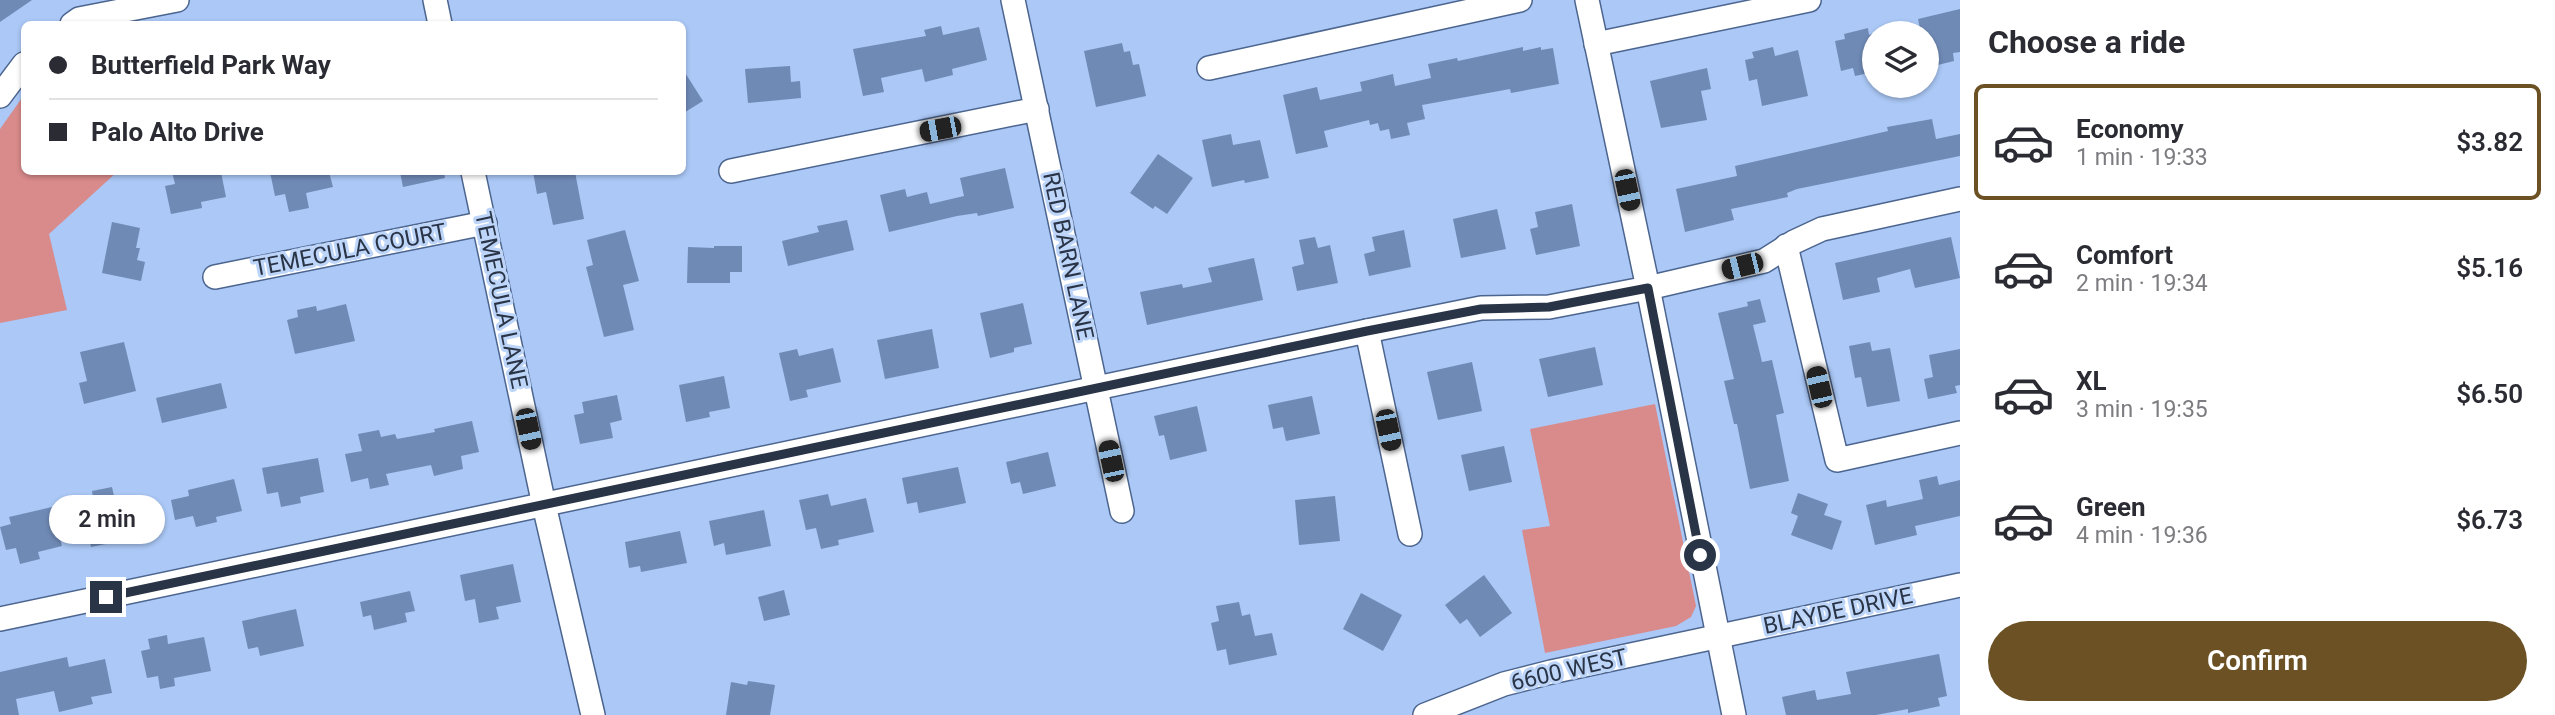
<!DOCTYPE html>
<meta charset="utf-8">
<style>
body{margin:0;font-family:Roboto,sans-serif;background:#f7f7f7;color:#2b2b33;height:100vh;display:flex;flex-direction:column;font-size:26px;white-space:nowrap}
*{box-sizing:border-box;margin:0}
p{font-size:23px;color:#7c7c81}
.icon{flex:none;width:38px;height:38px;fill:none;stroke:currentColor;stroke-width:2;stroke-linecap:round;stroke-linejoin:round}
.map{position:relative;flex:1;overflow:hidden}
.sheet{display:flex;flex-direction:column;background:#fff;width:595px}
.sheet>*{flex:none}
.banner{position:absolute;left:21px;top:21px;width:665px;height:154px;border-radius:10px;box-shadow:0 2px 5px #0004;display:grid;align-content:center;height:154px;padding:0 28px;background:#fff}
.buttons{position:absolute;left:1862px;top:21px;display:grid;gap:14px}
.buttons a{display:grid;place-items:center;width:77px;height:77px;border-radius:50%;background:#fff;box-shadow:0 2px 5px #0004;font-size:35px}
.end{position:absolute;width:32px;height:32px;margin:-16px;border:9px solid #293446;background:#fff;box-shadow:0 0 0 4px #fff}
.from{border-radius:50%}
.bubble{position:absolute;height:49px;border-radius:24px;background:#fff;box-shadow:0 2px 5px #0004;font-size:23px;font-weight:600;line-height:49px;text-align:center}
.car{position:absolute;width:21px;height:42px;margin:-21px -10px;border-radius:9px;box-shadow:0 0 5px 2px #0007;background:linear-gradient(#222 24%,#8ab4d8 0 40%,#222 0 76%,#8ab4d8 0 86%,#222 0)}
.banner b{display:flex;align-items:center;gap:24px;height:66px;font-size:26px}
.banner b+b{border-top:2px solid #e1e1e2}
.banner i{width:18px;height:18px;background:#2b2b33}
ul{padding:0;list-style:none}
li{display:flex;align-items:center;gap:21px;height:116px;margin:0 14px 10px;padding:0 14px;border:4px solid transparent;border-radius:10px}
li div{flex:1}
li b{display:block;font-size:26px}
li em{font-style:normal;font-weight:600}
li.active{border-color:#6b5123}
li>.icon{width:63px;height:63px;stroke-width:1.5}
h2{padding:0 28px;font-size:32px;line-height:84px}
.action{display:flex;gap:14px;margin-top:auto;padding:14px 28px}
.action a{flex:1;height:80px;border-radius:42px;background:#6b5123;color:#fff;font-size:28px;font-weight:600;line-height:80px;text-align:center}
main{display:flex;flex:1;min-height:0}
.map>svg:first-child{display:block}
.green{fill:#d98a8a}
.building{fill:#6f8ab5}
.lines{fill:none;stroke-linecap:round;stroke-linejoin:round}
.minor-casing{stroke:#4c658f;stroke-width:26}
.minor{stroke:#fff;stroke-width:23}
.route{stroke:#293446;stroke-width:9}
.labels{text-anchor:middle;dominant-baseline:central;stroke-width:6;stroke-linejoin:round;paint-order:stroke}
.street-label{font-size:23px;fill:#293446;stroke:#bed5fa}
</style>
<main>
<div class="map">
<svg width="1960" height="715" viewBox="0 0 1960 715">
<rect width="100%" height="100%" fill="#abc8f6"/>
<g class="green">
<polygon points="24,95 24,172 117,172 49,234 67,310 0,323 0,129"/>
<polygon points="1655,404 1696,606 1691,617 1676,626 1545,653 1522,530 1550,526 1530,429"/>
</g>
<g class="building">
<polygon points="0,0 32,0 0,22"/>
<polygon points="1960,9 1960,52 1953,53 1954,61 1938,65 1933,40 1927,42 1927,33 1921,33 1918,19"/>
<polygon points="941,26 943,35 979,27 987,60 952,69 953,75 925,82 922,69 881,78 884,92 863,96 853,49 926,36 924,30"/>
<polygon points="1868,28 1869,35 1874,33 1874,72 1855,76 1853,68 1841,71 1835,41 1845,39 1844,34"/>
<polygon points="1122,43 1124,52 1130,51 1133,65 1139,64 1146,96 1096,107 1084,51"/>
<polygon points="1523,47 1523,51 1541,47 1541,50 1553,48 1559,84 1511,93 1510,89 1422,105 1425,119 1407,123 1410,135 1391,139 1389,129 1380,131 1378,123 1370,125 1369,120 1324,131 1328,147 1296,154 1283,95 1317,87 1320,100 1362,91 1360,82 1393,74 1395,86 1431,78 1428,64 1457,58 1458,61"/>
<polygon points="1773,47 1775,56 1798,50 1808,96 1762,106 1757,79 1749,81 1745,60 1754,58 1752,52"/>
<polygon points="790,66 791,82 800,81 801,98 748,103 745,69"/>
<polygon points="682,68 703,101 682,114"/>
<polygon points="1707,68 1711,89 1701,91 1707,120 1661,128 1650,81"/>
<polygon points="1932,119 1936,139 1960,134 1960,156 1797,189 1787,193 1788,197 1731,209 1734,220 1685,232 1676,189 1737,176 1735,166 1888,131 1887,127"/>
<polygon points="1231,134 1233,145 1260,140 1269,178 1245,183 1244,180 1212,187 1202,140"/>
<polygon points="1158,154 1193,178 1167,214 1155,206 1153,209 1130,193"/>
<polygon points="1005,168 1014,208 978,216 977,213 957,216 889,232 880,195 905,189 907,197 927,192 930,204 964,196 960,178"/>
<polygon points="172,172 221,172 226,197 201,202 202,208 171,214 165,186 175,184"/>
<polygon points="270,172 329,172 333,187 306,193 309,208 289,212 285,194 275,196"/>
<polygon points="400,172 444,172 445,178 403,187"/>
<polygon points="533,172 575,172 584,219 553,225 546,192 537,194"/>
<polygon points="1572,204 1580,246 1536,255 1530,229 1538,227 1535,212"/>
<polygon points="1497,209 1506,249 1461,258 1453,219"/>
<polygon points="847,220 854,250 788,266 782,241 819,232 817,226"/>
<polygon points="112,222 140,228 136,248 140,248 137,260 145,262 141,281 102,273"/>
<polygon points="625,230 639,281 623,285 634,330 604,337 586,267 593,265 587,240"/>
<polygon points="1404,230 1411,267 1369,276 1364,254 1375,251 1372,237"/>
<polygon points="1315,237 1318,248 1330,245 1338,283 1297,291 1292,267 1304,264 1299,240"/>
<polygon points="1951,237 1960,278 1915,288 1910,269 1877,278 1880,292 1843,300 1835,263"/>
<polygon points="714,246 742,246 742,272 730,272 730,283 687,283 688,247 714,248"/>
<polygon points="1254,258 1263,300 1147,325 1140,292 1182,284 1183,288 1212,282 1208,268"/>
<polygon points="1760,299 1766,322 1753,325 1762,362 1772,360 1784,413 1776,415 1789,481 1750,489 1737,424 1734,424 1724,381 1734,379 1718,313 1748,306 1747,302"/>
<polygon points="1023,303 1032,344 1014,348 1014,352 990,358 980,313"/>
<polygon points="346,304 355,341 295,354 287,320 298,317 297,310 316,306 317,311"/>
<polygon points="932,329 939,368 885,379 877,340"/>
<polygon points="124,342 136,391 84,404 79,383 87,381 80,352"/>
<polygon points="1870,342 1872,351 1890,348 1900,401 1867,407 1861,377 1855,378 1849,346"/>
<polygon points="1595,347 1603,385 1548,397 1539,359"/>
<polygon points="833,348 841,382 806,390 808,397 790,401 779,353 797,349 799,356"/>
<polygon points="1960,349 1960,385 1955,386 1957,393 1928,399 1924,379 1933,377 1929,355"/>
<polygon points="1472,362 1482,411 1438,420 1427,372"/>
<polygon points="724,376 730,408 709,412 710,417 686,422 679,385"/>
<polygon points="221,383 227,408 162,423 156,398"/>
<polygon points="617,395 622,420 610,423 613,438 580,444 574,415 584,413 582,402"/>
<polygon points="1312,396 1320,434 1286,441 1283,427 1273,429 1268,405"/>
<polygon points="1197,406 1207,451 1170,460 1164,435 1159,436 1154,416"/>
<polygon points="472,421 479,452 461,456 463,469 434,476 431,465 386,474 389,485 370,489 368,478 351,482 345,454 362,451 358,434 379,430 381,437 395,434 397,439 435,432 434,429"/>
<polygon points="1504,446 1512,482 1469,491 1461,455"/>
<polygon points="1048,452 1056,486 1023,494 1020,482 1011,484 1006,462"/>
<polygon points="318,458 324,492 300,497 301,503 281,507 278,492 267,494 262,468"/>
<polygon points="958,467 966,503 919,513 917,502 907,504 902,478"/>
<polygon points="1937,476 1939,485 1960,480 1960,516 1915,526 1917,535 1875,545 1866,505 1886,500 1887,507 1923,499 1919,480"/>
<polygon points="234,479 242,511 216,517 217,522 196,527 193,516 175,520 171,500 189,496 188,490"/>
<polygon points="112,487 115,500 129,497 131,505 143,502 150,535 91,547 83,507 94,504 92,491"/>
<polygon points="1798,493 1828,504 1824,515 1842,521 1832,550 1791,535 1798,516 1791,513"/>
<polygon points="828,494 831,506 866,498 874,532 838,540 839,545 821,549 816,528 806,530 799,500"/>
<polygon points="1335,496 1340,541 1299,545 1295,500"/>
<polygon points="52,507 62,546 38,552 40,559 20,564 16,548 6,550 0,527 11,524 9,517"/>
<polygon points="764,510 771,546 726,555 724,543 714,546 709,521"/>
<polygon points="680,531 687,563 641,572 640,566 629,568 625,542"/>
<polygon points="513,564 521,602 496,607 499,619 479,623 475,599 465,601 460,575"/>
<polygon points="1484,575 1512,613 1480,637 1467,619 1460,624 1445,605"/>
<polygon points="784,590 790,615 764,621 758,597"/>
<polygon points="410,591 415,611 405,613 407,622 374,630 371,615 363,617 360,602"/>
<polygon points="1361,593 1402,615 1383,651 1343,629"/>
<polygon points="1239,602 1242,616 1250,614 1255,636 1272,633 1277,655 1229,665 1226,649 1217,651 1211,623 1219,621 1216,606"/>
<polygon points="296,609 304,646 260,656 258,647 248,649 242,621"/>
<polygon points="167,635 168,644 204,637 211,671 174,678 175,686 160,689 158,676 147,678 141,651 150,649 148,639"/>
<polygon points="1939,654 1947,696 1938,698 1940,706 1908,713 1908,709 1876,715 1786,715 1782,697 1815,690 1817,700 1851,694 1846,672"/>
<polygon points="67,657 69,667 105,659 112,693 91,697 93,704 59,712 54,691 16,699 19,715 0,715 0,672"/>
<polygon points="748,681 775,685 770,715 726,715 731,682 747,685"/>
</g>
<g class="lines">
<g class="minor-casing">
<g id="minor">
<polyline points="435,0 440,24"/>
<polyline points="1013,0 1122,511"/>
<polyline points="1587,0 1648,288 1734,715"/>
<polyline points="72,24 79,19 177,0"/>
<polyline points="1596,44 1809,0"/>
<polyline points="1209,68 1520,0"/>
<polyline points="0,96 24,64"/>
<polyline points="731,171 1037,109"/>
<polyline points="473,172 544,505 593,715"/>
<polyline points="1786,246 1837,460 1960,433"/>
<polyline points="215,277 485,223"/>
<polyline points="1367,331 1410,534"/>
<polyline points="0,619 1367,331 1481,308 1549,307 1648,288 1764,261 1794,242 1822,229 1960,199"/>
<polyline points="1425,715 1504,684 1551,672 1960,585"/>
</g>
</g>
<use href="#minor" class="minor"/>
</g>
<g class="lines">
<polyline class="route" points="106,597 1367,331 1481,309 1549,307 1648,288 1700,555"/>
</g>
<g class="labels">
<g class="street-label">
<text transform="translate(350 250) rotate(-11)">TEMECULA COURT</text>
<text transform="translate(1068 256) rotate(78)">RED BARN LANE</text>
<text transform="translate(501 300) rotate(78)">TEMECULA LANE</text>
<text transform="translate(1838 611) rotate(-12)">BLAYDE DRIVE</text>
<text transform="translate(1569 670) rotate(-13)">6600 WEST</text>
</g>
</g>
</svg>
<div class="buttons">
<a><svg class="icon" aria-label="layers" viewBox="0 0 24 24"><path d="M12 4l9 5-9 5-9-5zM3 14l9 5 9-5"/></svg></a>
</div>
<i class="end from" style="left:1700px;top:555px"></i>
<i class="end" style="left:106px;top:597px"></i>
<div class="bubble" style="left:49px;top:495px;width:116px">2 min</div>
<i class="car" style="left:940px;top:129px;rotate:259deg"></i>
<i class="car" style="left:1627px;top:190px;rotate:168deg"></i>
<i class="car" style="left:1742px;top:266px;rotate:256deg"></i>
<i class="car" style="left:1819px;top:387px;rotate:347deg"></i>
<i class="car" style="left:528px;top:429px;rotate:168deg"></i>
<i class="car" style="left:1388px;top:430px;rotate:168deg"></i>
<i class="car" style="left:1111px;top:461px;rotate:348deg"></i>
<div class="banner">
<b><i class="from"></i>Butterfield Park Way</b>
<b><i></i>Palo Alto Drive</b>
</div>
</div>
<section class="sheet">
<h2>Choose a ride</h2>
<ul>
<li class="active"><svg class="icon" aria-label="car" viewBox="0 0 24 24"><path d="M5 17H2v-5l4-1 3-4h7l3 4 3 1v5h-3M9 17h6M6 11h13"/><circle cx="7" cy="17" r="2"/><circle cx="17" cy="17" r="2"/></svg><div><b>Economy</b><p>1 min · 19:33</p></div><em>$3.82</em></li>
<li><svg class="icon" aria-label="car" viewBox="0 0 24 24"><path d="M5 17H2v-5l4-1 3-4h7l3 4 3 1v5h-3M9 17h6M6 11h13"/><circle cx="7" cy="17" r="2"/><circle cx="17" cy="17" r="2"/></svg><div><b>Comfort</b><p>2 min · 19:34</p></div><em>$5.16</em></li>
<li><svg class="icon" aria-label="car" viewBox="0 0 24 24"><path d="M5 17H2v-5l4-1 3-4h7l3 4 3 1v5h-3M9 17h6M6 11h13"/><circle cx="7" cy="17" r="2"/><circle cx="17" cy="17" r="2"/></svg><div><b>XL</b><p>3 min · 19:35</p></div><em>$6.50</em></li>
<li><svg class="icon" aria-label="car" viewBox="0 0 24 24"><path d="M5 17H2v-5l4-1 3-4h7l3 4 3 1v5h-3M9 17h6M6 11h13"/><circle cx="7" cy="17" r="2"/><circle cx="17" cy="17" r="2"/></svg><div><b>Green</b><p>4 min · 19:36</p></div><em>$6.73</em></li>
</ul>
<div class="action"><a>Confirm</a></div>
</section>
</main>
